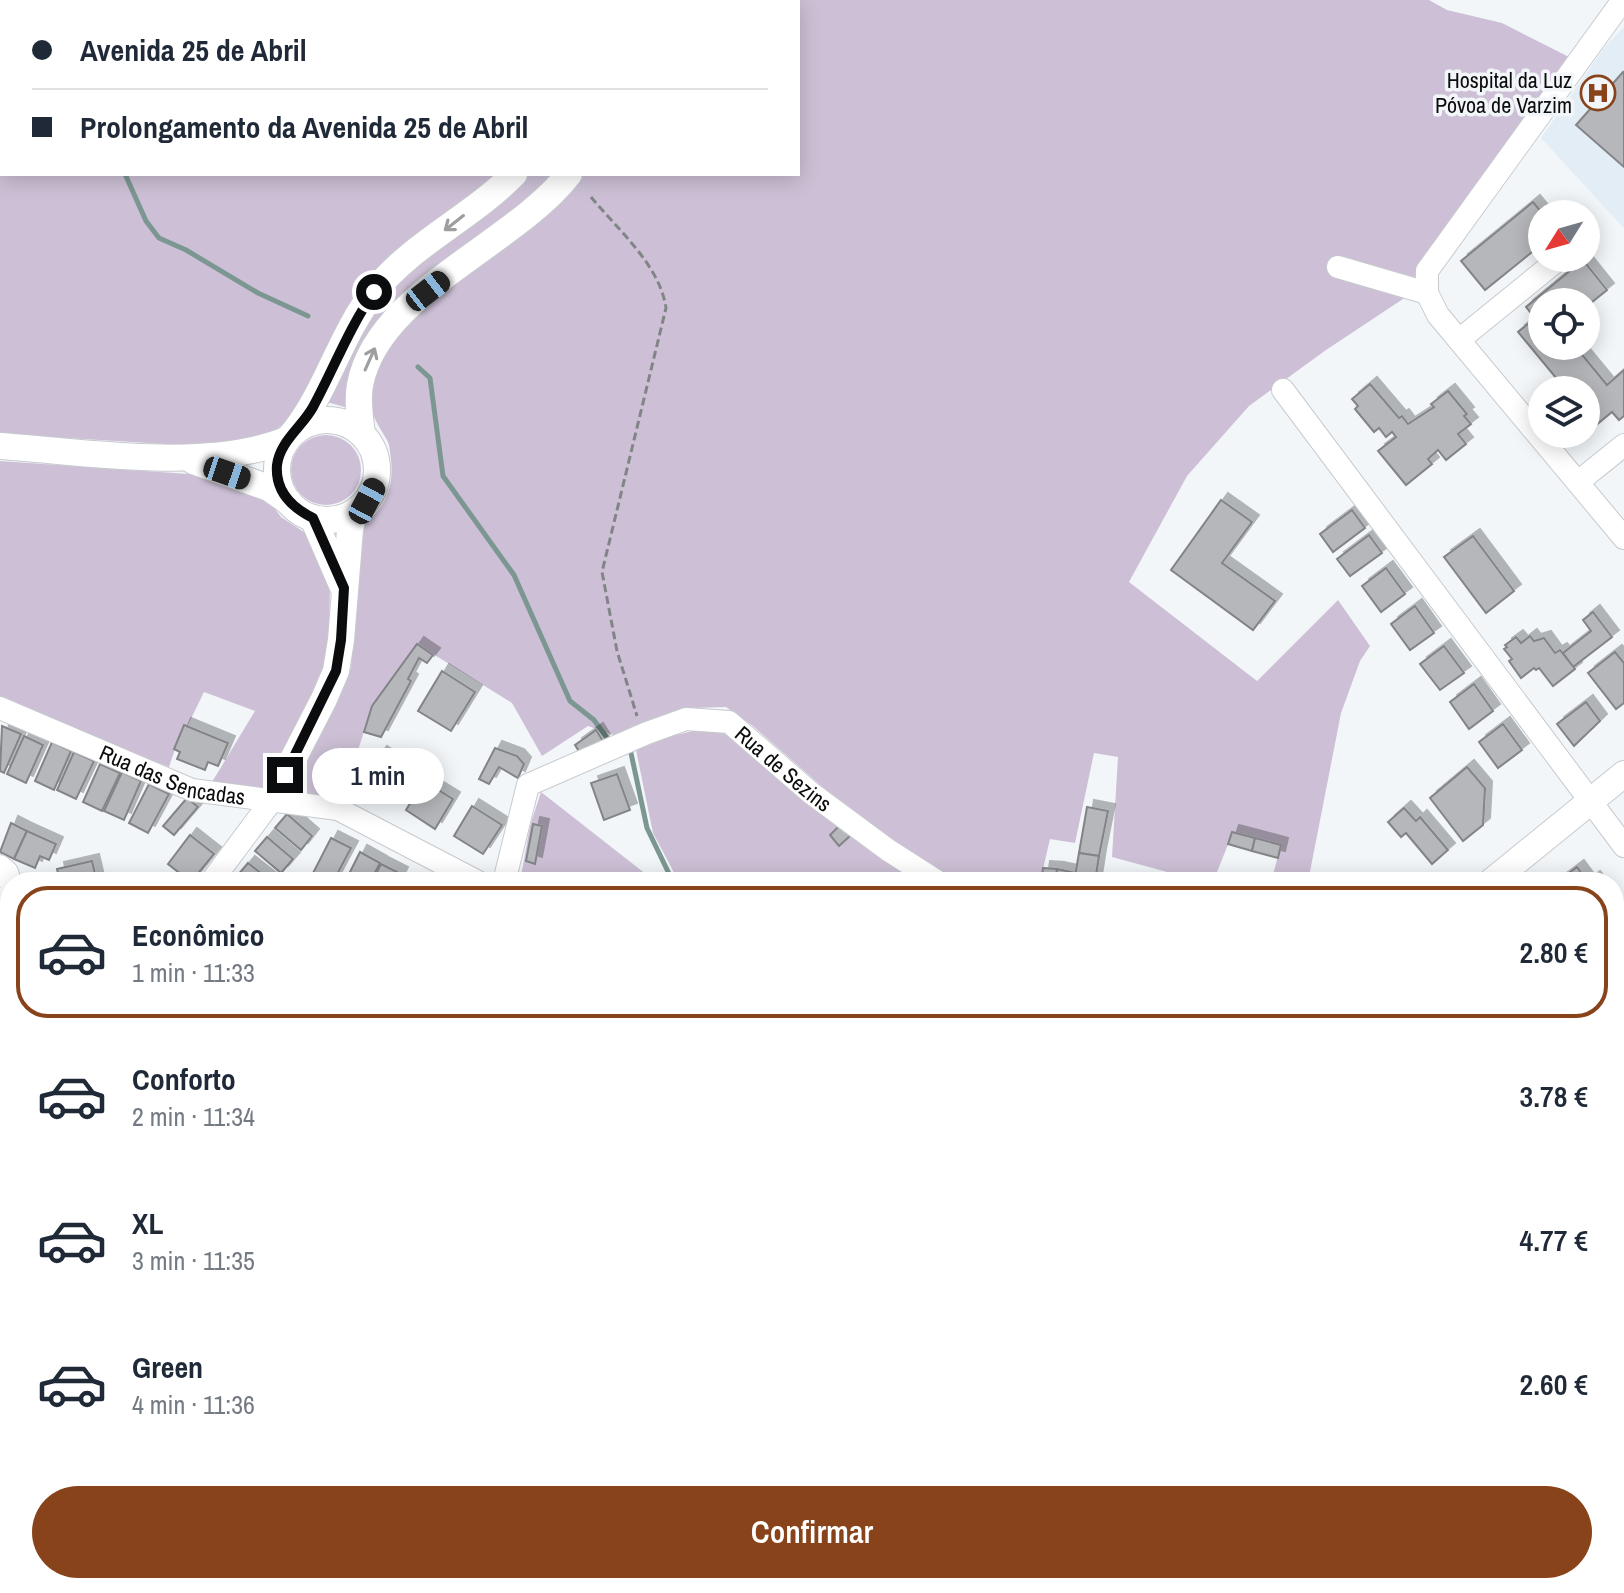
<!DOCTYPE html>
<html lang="pt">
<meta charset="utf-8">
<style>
body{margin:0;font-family:"Archivo Narrow",sans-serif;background:#f6f6f7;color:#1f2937;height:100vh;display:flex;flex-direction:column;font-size:30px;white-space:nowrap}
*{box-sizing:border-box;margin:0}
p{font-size:26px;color:#747a83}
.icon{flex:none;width:44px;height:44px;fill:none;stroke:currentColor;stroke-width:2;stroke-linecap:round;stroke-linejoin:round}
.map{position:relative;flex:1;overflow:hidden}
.details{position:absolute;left:0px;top:872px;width:1624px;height:722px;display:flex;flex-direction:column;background:#fff;border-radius:32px 32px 0 0;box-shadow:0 4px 20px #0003}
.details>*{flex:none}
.guide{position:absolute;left:0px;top:0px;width:800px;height:176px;box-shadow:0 4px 20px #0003;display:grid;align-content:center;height:176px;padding:0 32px;background:#fff}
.needle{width:52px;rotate:233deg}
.controls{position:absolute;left:1528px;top:200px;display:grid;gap:16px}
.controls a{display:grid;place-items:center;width:72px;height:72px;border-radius:50%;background:#fff;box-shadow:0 4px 20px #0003;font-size:40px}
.end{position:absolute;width:36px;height:36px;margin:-18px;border:10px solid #0b0c0e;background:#fff;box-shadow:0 0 0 4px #fff}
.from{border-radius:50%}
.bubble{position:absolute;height:56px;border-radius:28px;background:#fff;box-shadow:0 4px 20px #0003;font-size:26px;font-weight:600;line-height:56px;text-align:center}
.car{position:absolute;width:24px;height:48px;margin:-24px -12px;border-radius:10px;box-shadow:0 0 6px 2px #0007;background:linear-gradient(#222 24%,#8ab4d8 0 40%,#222 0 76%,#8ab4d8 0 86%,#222 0)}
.guide b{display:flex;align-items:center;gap:28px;height:76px;font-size:30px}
.guide b+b{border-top:2px solid #e0e1e3}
.guide i{width:20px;height:20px;background:#1f2937}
ul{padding:14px 0 0;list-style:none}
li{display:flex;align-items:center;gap:24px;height:132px;margin:0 16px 12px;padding:0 16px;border:4px solid transparent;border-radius:32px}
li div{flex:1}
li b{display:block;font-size:30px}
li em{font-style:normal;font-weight:600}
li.on{border-color:#88431b}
li>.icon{width:72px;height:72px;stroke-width:1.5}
.action{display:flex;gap:16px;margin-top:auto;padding:16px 32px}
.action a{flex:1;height:92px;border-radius:48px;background:#88431b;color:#fff;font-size:32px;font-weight:600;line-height:92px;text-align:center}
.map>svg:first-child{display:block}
.built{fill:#e3edf6}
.green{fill:#cdc0d6}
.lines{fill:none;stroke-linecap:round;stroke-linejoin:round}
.stream{stroke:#7c9792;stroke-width:5}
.building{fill:#b6b7bb;stroke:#838488;stroke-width:2;filter:url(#shadow)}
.minor-casing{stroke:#c7cace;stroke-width:24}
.major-casing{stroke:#c7cace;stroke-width:28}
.path{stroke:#828587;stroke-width:3;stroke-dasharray:8 4;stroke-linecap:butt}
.minor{stroke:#fff;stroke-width:22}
.major{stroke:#fff;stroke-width:26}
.oneway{stroke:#9d9e9f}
.route{stroke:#0b0c0e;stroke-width:10}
.labels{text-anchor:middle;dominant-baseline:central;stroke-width:7;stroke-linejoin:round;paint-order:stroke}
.poi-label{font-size:22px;fill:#0b0c0e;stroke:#f2f6f9;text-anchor:end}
.street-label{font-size:22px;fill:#0b0c0e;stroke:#f2f6f9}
</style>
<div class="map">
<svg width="1624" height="1593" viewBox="0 0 1624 1593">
<defs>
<filter id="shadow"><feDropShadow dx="7" dy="-7" stdDeviation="0" flood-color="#0004"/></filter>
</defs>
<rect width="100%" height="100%" fill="#f2f6f9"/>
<polygon class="built" points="1624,27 1624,228 1541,138 1604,48"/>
<g class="green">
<polygon points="0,0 610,0 610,2 2,2 2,174 504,174 392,260 299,410 262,442 232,448 0,434"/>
<path d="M 714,0 L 1429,0 L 1447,10 L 1502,23 L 1569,57 L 1420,266 L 1403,299 L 1326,350 L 1249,406 L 1187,476 L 1129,582 L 1257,681 L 1338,600 L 1370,646 L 1360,661 L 1341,713 L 1308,882 L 1271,882 L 1281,845 L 1233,832 L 1213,882 L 1204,882 L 1112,857 L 1118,757 L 1094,753 L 1075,843 L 1050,839 L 1040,882 L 1025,878 L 1024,882 L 954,882 L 842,804 L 753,726 L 726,707 L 691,708 L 633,726 L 617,736 L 588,726 L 542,756 L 512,703 L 417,644 L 372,706 L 342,801 L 283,794 L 351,668 L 359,528 C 384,511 394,490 391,460 C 390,454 390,447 388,442 C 378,424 368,413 370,391 C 373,366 395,334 410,316 L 578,174 L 798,174 L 798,2 L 712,2 Z"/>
<polygon points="527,174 559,174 398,304 348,408 327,402 363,325 404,272 514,187"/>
<circle cx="326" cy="470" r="35"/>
<polygon points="0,461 218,476 267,498 281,517 310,536 330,587 328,666 266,792 212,782 255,711 204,692 187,727 183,726 169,767 0,702"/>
<polygon points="701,729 728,734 840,825 839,846 852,834 924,882 679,882 653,833 636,750 672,736"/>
<polygon points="541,792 656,882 520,882 530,826"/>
<polygon points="1614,1316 1624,1319 1624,1399 1614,1393"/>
<polygon points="0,1334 10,1341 10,1405 0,1417"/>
<polygon points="945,1584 1032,1584 1034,1586 1029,1593 939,1593"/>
</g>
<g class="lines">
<g class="stream">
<polyline points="15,0 17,2"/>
<polyline points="125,174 146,221 159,238 186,250 258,293 308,316"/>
<polyline points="418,367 430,378 443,476 514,575 570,701 594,720 610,742"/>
<polyline points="631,753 647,828 673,882"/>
<polyline points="861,1584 872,1593"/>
</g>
</g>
<g class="building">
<polygon points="1623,72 1624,73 1624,167 1576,125"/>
<polygon points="1533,202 1543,214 1542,244 1485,290 1461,261"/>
<polygon points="1583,260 1607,290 1586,307 1586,302 1542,302 1542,346 1575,346 1607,385 1624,370 1624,416 1619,420 1612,412 1595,426 1586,415 1586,390 1566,390 1518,332 1535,318 1526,307"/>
<polygon points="1370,384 1399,418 1402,416 1408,424 1434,407 1431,404 1448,391 1467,414 1464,416 1471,424 1458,434 1466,444 1446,460 1438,450 1428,459 1432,464 1406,485 1378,451 1396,437 1392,432 1386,437 1379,428 1374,432 1355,409 1358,406 1352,399"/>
<polygon points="1221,500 1252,522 1222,563 1275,601 1253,630 1171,570"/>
<polygon points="1352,510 1365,528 1333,552 1320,534"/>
<polygon points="1369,535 1382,553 1350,576 1337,559"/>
<polygon points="1473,536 1514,591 1486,613 1444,557"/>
<polygon points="1386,568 1405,594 1381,612 1362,586"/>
<polygon points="1415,606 1434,633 1410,650 1391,624"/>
<polygon points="1593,612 1612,637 1573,667 1563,653 1591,631 1583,620"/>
<polygon points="1530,636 1534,641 1544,638 1555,653 1560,650 1575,669 1553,686 1539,668 1536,670 1534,668 1521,678 1509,661 1512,659 1504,649 1507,647 1505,645 1516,637 1521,643"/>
<polygon points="417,644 433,655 427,663 419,658 408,679 411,681 381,737 364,732 372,706"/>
<polygon points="1444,646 1464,673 1440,690 1420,664"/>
<polygon points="1615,652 1624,663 1624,703 1616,709 1588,673"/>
<polygon points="442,671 475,692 451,731 418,711"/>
<polygon points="1474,684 1493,711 1469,729 1450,702"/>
<polygon points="1586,702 1600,721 1574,746 1557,724"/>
<polygon points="1503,724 1522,750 1498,768 1479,742"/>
<polygon points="184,725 228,743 218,766 208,762 205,770 177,759 180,752 174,749"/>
<polygon points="2,726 21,734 4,773 0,771"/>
<polygon points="596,730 603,741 582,756 575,745"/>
<polygon points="24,736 43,745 26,783 7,774"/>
<polygon points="52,742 71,751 54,790 35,781"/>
<polygon points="495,748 517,756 524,764 518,778 499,767 489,784 479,779"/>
<polygon points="74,752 94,761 76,799 57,790"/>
<polygon points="380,753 409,772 390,801 361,782"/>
<polygon points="100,764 120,773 102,811 83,802"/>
<polygon points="1467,767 1485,788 1483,825 1463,841 1430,798"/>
<polygon points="122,772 141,781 124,820 104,811"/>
<polygon points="617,774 630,810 604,820 591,783"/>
<polygon points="424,781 453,799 435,829 406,810"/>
<polygon points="149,784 169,794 148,833 129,823"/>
<polygon points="187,798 198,807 174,835 163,826"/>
<polygon points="472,806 502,825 483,854 454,836"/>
<polygon points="1087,807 1108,811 1099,856 1079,853"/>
<polygon points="1404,808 1416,821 1420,817 1448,850 1432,864 1406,833 1401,837 1388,822"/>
<polygon points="287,814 312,836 301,850 275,828"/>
<polygon points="11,823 27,831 14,859 0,852"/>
<polygon points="533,824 542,826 535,864 526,861"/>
<polygon points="840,825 852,834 839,846 830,835"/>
<polygon points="27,831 56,844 49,860 40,856 35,868 14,859"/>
<polygon points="1232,832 1255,838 1252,851 1228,844"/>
<polygon points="190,835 214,854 191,882 168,864"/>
<polygon points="267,837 293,859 281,873 255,851"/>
<polygon points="331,838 351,848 333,882 321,882 311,877"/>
<polygon points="1255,838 1281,845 1278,858 1252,851"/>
<polygon points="360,852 380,863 370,882 345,882"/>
<polygon points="1079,853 1099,856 1095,882 1074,882"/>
<polygon points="92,861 97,882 60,882 57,869"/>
<polygon points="248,863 271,881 270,882 232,882"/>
<polygon points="381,864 401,874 397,882 372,882"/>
<polygon points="1577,867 1588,882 1593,878 1596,882 1557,882"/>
<polygon points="1043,868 1057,869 1056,882 1041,882"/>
<polygon points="1057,869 1076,873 1074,882 1056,882"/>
<polygon points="1624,926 1624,954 1618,959 1614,955 1614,930 1618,931"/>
<polygon points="0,936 10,947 10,965 3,972 0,968"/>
<polygon points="1624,995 1624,1051 1614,1042 1614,1006"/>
<polygon points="1622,1120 1624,1140 1614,1151 1614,1128"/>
<polygon points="1624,1140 1624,1162 1618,1169 1614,1165 1614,1151"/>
<polygon points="8,1255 10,1287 7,1291 0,1286 0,1266"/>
<polygon points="10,1430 10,1478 0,1470 0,1443"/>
<polygon points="1624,1529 1624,1593 1615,1593 1604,1584 1614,1584 1614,1551"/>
<polygon points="83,1584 127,1584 120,1593 77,1593"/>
<polygon points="221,1584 231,1584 252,1593 218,1593"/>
<polygon points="499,1584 520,1584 531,1592 493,1593"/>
<polygon points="759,1584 801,1584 790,1593 766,1593"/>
<polygon points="1032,1584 1128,1584 1120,1593 1042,1593"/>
<polygon points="1321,1584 1351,1584 1351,1593 1320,1591"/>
<polygon points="1549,1584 1583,1584 1594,1593 1547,1593"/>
</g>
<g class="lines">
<g class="minor-casing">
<g id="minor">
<polyline points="1623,0 1427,271 1427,293 1438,315 1624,538"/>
<polyline points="1338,267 1427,293"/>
<polyline points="1459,340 1560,258"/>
<polyline points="1283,390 1624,846"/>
<polyline points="1578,482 1624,445"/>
<path id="s1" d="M 0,708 L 192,790 L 338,809 L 478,882"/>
<polyline points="0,866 7,872 10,882"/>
<polyline points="211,882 272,800"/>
<path id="s2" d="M 504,882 L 528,785 L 647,733 L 686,719 L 729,722 L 811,793 L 888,850 L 938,882"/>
<polyline points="0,910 10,893"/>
<polyline points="1614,1075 1624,1085"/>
<polyline points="0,1128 10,1117"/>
<polyline points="0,1150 10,1172"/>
<polyline points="1614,1259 1624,1259"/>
<polyline points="0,1546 10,1532"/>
<polyline points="678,1584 687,1593"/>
<polyline points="1486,1584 1504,1593"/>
<polyline points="279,1593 282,1584"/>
<polyline points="422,1593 426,1584"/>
<polyline points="809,1593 814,1585"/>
<polyline points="1215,1593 1221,1584"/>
<polyline points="1363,1593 1364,1584"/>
<polyline points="1528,1593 1530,1584"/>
</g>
</g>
<g class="major-casing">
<g id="major">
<polyline points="621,0 621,2"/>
<polyline points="639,0 644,2"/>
<polyline points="691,2 694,0"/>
<circle cx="327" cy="470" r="50"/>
<path d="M 294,432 C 327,390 340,336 373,293 C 411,244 471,218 514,174"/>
<path d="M 362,434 C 360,418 357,402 360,385 C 377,293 514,245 569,174"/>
<path d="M 0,446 C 88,452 204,472 287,440"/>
<polyline points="193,461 269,488 289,502"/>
<polyline points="313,518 342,585"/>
<polyline points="272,800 324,699 336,671 341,640 350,530 354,512"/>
<polyline points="1491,882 1624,774"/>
<polyline points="606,1593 618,1584"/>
</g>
</g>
<g class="path">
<path d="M 591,197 C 617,229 660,265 666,308 L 602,572 L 617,651 L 637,716"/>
<polyline points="933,1593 939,1584"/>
</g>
<use href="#minor" class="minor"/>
<use href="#major" class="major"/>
</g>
<defs><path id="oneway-shaft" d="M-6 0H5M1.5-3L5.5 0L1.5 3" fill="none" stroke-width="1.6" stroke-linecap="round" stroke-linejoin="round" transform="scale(2)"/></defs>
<g class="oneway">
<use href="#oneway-shaft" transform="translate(454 223) rotate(142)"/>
<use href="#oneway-shaft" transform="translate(370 359) rotate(-66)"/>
</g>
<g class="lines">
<path class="route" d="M 285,775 L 336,671 L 341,640 L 344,588 L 313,518 C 291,507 275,490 277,465 C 280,441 302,427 313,407 C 334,368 349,328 374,292"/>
</g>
<defs>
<g id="hospital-ring" transform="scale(1.8)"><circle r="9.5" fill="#f2f6f9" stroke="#88431b" stroke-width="1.5"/><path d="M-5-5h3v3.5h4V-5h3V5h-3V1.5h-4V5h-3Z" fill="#88431b"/></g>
</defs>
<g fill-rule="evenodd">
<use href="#hospital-ring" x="1598" y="93"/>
</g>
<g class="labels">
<g class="poi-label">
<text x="1572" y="80">Hospital da Luz<tspan x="1572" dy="25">Póvoa de Varzim</tspan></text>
</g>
<g class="street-label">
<text stroke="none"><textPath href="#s2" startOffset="386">Rua de Sezins</textPath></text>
<text stroke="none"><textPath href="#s1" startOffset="186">Rua das Sencadas</textPath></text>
</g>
</g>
</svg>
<div class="controls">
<a><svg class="needle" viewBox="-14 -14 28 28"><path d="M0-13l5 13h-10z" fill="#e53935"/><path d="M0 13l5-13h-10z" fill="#747a83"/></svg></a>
<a><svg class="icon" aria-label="locate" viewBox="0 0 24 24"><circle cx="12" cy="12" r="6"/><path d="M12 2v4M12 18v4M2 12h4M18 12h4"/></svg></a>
<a><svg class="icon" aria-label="layers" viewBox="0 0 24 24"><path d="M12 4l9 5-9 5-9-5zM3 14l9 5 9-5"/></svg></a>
</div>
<i class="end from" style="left:374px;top:292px"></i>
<i class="end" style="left:285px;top:775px"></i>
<div class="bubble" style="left:312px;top:748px;width:132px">1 min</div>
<i class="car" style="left:428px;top:291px;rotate:52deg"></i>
<i class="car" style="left:227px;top:473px;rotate:109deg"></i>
<i class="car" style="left:367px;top:501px;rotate:28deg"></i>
<div class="guide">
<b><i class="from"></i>Avenida 25 de Abril</b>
<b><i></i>Prolongamento da Avenida 25 de Abril</b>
</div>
<section class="details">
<ul>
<li class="on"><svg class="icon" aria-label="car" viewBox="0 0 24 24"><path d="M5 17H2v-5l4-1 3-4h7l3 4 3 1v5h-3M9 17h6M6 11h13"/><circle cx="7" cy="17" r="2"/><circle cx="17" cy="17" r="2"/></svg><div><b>Econômico</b><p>1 min · 11:33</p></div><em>2.80 €</em></li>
<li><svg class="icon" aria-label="car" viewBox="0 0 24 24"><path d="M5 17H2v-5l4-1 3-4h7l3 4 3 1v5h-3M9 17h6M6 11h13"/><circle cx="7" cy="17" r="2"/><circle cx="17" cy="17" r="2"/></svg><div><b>Conforto</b><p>2 min · 11:34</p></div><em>3.78 €</em></li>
<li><svg class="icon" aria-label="car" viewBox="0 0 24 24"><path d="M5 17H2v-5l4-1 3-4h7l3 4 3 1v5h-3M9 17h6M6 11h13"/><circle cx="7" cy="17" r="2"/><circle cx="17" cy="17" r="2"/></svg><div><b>XL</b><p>3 min · 11:35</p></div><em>4.77 €</em></li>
<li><svg class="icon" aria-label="car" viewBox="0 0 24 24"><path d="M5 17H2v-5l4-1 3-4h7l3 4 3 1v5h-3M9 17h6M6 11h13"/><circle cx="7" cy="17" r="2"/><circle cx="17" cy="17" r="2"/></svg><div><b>Green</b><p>4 min · 11:36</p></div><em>2.60 €</em></li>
</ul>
<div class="action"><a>Confirmar</a></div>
</section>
</div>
